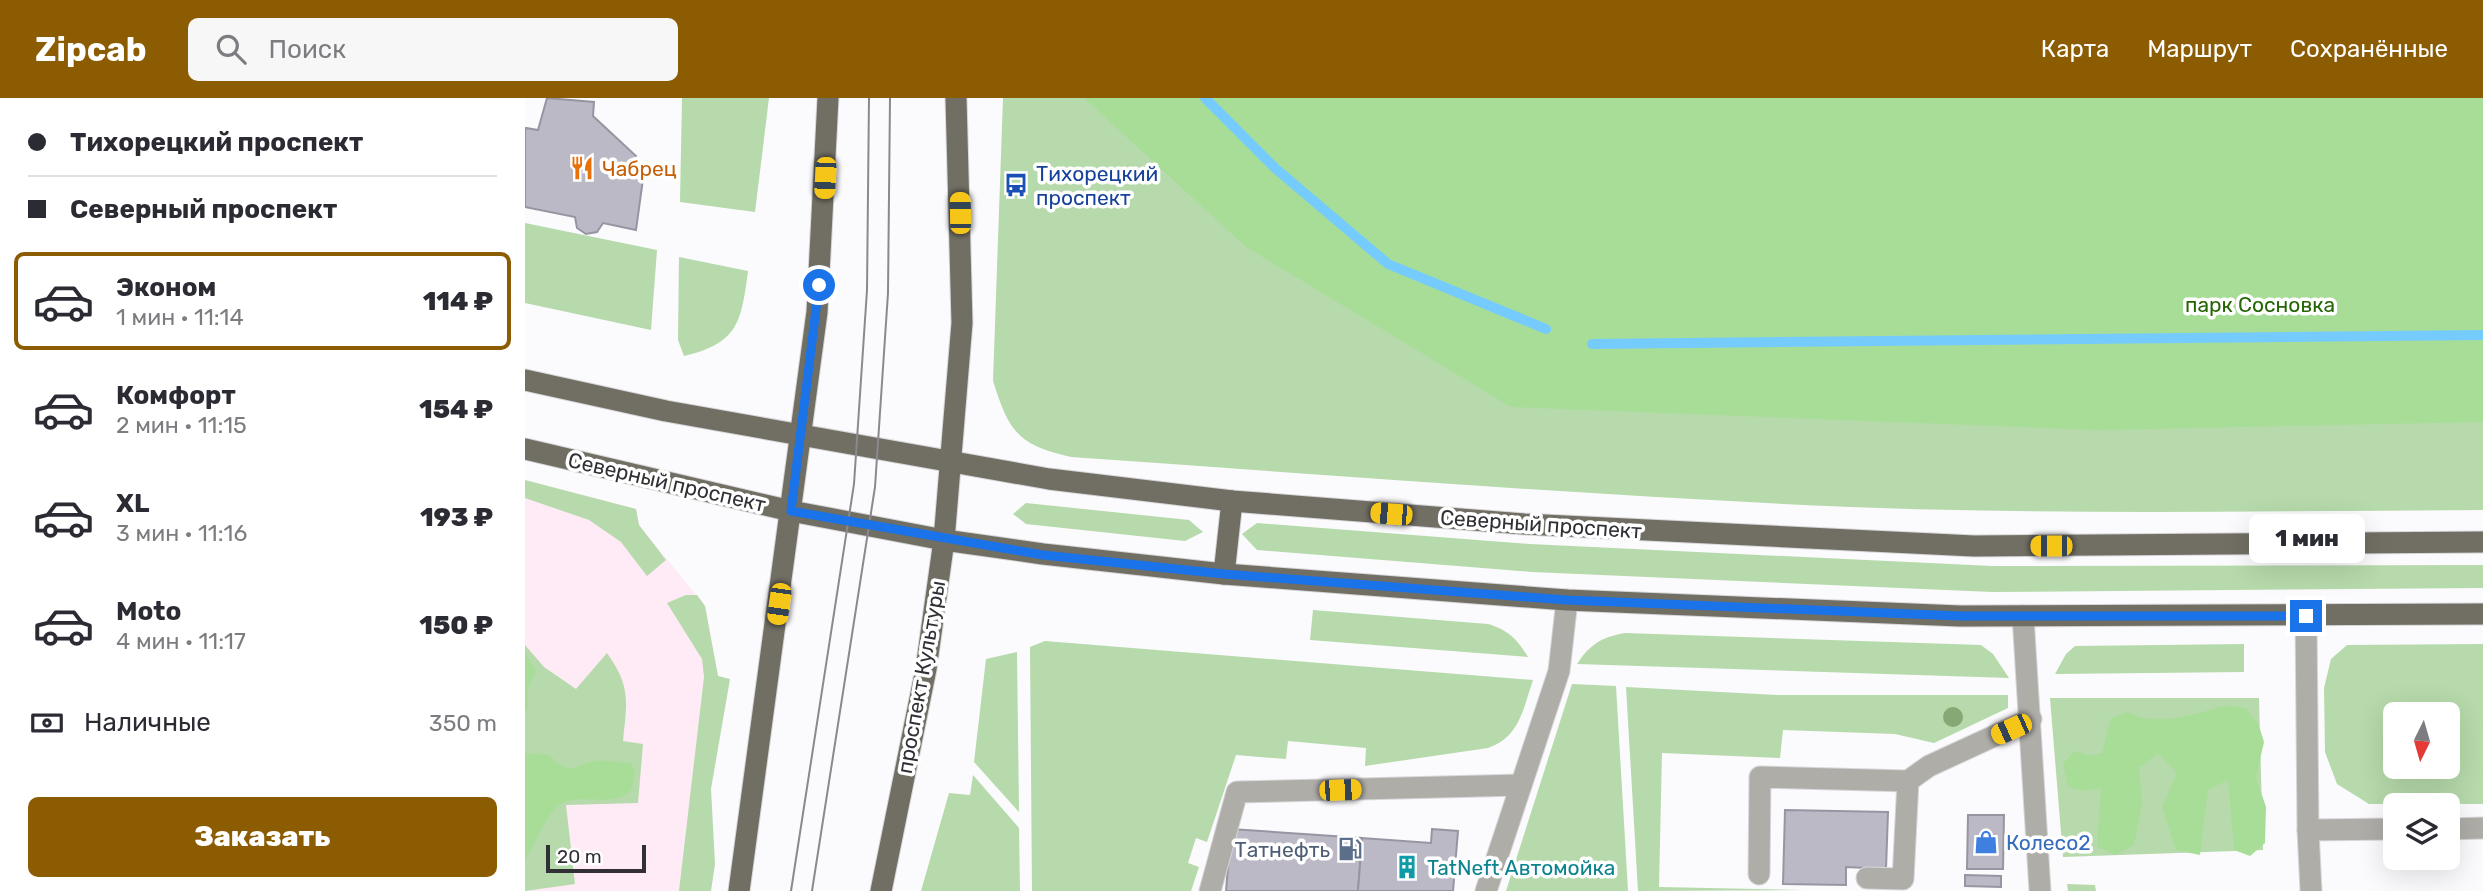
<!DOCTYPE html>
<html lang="ru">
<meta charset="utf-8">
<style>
body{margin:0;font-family:Rubik,sans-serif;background:#f7f7f7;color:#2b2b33;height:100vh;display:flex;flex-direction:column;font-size:26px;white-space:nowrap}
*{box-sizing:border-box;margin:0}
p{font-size:23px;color:#7c7c81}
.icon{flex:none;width:38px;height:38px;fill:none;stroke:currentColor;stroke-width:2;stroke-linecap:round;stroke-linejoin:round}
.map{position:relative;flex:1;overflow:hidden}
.drawer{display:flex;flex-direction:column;background:#fff;width:525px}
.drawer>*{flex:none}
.hud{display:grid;align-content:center;height:154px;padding:0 28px;background:#fff}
.needle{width:46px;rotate:185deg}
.tools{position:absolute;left:1858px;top:604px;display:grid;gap:14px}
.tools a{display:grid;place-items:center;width:77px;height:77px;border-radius:10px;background:#fff;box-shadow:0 7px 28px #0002;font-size:35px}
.scale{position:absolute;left:21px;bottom:18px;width:100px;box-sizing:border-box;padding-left:7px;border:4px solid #313035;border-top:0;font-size:19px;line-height:24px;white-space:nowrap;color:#313035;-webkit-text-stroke:5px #fff;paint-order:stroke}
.end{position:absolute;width:32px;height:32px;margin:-16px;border:9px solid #1a73e8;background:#fff;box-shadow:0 0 0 4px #fff}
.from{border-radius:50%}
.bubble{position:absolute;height:49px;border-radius:10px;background:#fff;box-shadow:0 7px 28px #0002;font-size:23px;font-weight:800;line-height:49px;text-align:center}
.car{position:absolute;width:21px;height:42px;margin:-21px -10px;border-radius:9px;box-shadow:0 0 5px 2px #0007;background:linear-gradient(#f5c518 24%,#345 0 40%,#f5c518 0 76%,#345 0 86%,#f5c518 0)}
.hud b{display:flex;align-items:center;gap:24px;height:66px;font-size:26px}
.hud b+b{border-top:2px solid #e1e1e2}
.hud i{width:18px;height:18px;background:#2b2b33}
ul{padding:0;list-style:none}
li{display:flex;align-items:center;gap:21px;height:98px;margin:0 14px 10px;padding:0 14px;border:4px solid transparent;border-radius:10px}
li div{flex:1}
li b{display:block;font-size:26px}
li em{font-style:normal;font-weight:800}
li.current{border-color:#8c5c03}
li>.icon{width:63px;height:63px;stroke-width:1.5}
.pay{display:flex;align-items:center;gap:18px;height:77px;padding:0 28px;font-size:26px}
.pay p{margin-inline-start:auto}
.primary-button{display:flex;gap:14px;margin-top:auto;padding:14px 28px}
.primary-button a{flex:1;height:80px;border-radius:10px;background:#8c5c03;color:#fff;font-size:28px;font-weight:800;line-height:80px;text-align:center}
header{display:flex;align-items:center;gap:42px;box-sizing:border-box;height:98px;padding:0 35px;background:#8c5c03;color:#fff}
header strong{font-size:33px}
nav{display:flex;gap:38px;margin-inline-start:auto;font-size:24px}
.search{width:490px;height:63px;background:#f7f7f7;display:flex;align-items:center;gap:18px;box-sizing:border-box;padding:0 24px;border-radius:10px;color:#7c7c81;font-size:26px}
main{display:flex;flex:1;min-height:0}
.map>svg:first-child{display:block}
.commercial{fill:#feebf5}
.green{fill:#b6daab;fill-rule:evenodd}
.forest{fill:#a8dd98}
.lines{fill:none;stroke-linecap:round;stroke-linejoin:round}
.stream{stroke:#75ccfc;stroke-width:10}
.building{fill:#bbb9c6;stroke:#9795a1;stroke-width:2}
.minor-casing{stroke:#d7d6d9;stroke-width:23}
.major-casing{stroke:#d7d6d9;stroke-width:23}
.minor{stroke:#afada8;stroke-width:21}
.major{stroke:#716e64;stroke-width:21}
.tram{stroke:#8a898d;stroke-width:2}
.tree{fill:#85a974}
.route{stroke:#1a73e8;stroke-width:9}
.labels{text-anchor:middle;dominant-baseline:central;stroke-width:7;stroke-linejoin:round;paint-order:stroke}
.food-label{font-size:21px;fill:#c56008;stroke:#fff;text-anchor:start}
.transit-label{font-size:21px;fill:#164399;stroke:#fff;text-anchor:start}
.park-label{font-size:21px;fill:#256604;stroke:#fff}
.street-label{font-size:21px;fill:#313035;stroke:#fff}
.shop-label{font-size:21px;fill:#366cbe;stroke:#fff;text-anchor:start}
.service-label{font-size:21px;fill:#4e5e75;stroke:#fff;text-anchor:end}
.culture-label{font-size:21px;fill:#0d838f;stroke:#fff;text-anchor:start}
</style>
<header>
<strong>Zipcab</strong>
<div class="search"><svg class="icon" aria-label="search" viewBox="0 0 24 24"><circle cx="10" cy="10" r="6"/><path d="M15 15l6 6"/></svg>Поиск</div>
<nav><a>Карта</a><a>Маршрут</a><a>Сохранённые</a></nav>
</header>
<main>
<section class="drawer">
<div class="hud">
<b><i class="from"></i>Тихорецкий проспект</b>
<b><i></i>Северный проспект</b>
</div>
<ul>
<li class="current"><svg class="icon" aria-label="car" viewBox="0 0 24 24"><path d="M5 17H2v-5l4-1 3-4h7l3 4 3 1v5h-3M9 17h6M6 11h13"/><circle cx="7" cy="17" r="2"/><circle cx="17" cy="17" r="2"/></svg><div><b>Эконом</b><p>1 мин · 11:14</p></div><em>114 ₽</em></li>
<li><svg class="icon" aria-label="car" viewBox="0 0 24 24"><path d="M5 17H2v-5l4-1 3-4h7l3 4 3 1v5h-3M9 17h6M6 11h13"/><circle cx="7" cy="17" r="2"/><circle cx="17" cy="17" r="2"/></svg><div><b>Комфорт</b><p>2 мин · 11:15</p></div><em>154 ₽</em></li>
<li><svg class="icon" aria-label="car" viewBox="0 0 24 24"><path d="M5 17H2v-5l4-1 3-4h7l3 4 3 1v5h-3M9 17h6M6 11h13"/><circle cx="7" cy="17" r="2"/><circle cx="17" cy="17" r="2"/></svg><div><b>XL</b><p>3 мин · 11:16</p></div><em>193 ₽</em></li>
<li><svg class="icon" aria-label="car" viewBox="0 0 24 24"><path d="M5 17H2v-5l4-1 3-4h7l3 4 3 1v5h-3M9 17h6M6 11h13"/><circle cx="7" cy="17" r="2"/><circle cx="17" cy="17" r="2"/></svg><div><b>Moto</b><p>4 мин · 11:17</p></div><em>150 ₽</em></li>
</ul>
<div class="pay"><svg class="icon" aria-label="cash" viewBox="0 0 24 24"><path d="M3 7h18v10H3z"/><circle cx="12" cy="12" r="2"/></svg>Наличные<p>350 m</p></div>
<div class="primary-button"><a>Заказать</a></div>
</section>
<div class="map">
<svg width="1958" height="793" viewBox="0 0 1958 793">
<rect width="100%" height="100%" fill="#fbfafd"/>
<polygon class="commercial" points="0,382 111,411 114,427 180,508 196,592 165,793 0,793"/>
<g class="green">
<polygon points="157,0 244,0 230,114 155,104"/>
<path d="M 478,0 L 1958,0 L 1958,412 C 1747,413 1536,417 1326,409 C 1066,398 806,377 546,359 C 493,347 484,334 468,283 Z"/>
<polygon points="0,125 132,152 126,232 0,205"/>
<path d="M 154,159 L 223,173 C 216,225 213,245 159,258 L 153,242 Z"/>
<polygon points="0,382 111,411 114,427 141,462 122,478 96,444 64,422 0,400"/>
<polygon points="501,405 664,422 678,434 660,443 501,426 488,416"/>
<polygon points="732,425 1005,446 1467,468 1958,467 1958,490 1467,494 1007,474 732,452 717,436"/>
<polygon points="161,497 172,497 180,508 193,578 205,581 186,691 190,766 186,793 154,793 179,579 177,561 142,505"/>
<path d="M 788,512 L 963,526 C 983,532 992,541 1003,559 L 785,542 Z"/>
<path d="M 1100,535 L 1456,547 L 1468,556 L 1484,580 L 1052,566 C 1065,546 1077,539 1100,535 Z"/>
<path d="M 520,543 L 1008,582 C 998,611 995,639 963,650 L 840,668 L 841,650 L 763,643 L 761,661 L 711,657 L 682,744 L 671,740 L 663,765 L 674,769 L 666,793 L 507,793 L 505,549 Z"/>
<polygon points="1719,546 1719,574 1530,576 1541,556 1550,548"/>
<path d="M 1958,546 L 1958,706 L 1844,706 L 1812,686 L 1800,654 L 1799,590 L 1806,561 L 1822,547 ZM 1871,616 L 1923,616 L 1923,668 L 1871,668 Z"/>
<path d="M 0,547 L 19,569 L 51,591 L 82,555 C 106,589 102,603 98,643 L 118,646 L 113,705 L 41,707 L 50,786 L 0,793 Z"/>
<polygon points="492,554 494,714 449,664 461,561"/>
<polygon points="1047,586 1091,588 1103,793 981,793"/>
<polygon points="1101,589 1252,597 1483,597 1483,610 1409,645 1370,636 1258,632 1255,660 1137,655 1134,789 1277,792 1113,793"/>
<polygon points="1525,600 1734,600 1738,752 1538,759"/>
<polygon points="448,677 494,730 495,793 396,793 424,695 445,697"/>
<polygon points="1542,786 1570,787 1571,793 1543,793"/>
</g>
<g class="forest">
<polygon points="559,0 1958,0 1958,324 1573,332 986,309 721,149"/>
<polygon points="0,554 11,573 3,591 3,610 0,614"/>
<path d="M 1701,608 L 1721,610 L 1734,628 L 1739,644 L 1731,679 L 1741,709 L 1740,745 L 1725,758 L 1709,752 L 1703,682 L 1683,692 L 1675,757 L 1651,752 L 1637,709 L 1652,675 L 1633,655 L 1614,670 L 1617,706 L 1609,747 L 1590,757 L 1572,748 L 1576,690 L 1558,693 L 1543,689 L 1538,666 L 1549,653 L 1565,658 L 1577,655 L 1586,620 L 1602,614 C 1634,630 1667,616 1701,608 Z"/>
<path d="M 0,655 L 24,657 C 47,680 45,668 70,663 C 80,661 94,665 105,665 L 110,672 L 107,691 C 90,712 56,693 34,707 C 24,713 7,750 0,763 Z"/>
</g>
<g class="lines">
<g class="stream">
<polyline points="680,0 750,70 863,166 1021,231"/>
<polyline points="1067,246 1958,237"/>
</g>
</g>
<g class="building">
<polygon points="22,0 69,4 68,18 111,58 118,81 111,132 78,125 72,134 61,136 52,130 50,119 0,109 0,34 1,30 13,32"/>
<polygon points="1260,712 1363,714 1361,771 1321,769 1321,787 1258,786"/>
<polygon points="1443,717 1479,717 1478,771 1442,771"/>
<polygon points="706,731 837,740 833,793 701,793"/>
<polygon points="907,731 933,733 928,793 833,793 837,740 906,745"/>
<polygon points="1440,777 1476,778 1476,789 1440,788"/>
</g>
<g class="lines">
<g class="minor-casing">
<g id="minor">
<polyline points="1498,518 1515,793"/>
<polyline points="1781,518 1783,732 1871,731"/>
<polyline points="1923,731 1958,730"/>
<polyline points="1783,732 1786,793"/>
<polyline points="1234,776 1235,679 1383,683 1404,668 1506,621"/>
<polyline points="1342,780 1378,781 1383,683"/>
<polyline points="685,793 712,694 996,687"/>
<polyline points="961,793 1034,573 1042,502"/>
</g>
</g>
<g class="major-casing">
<g id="major">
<polyline points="0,282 141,313 524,381 707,403 999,426 1449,448 1958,444"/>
<polyline points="0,351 266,413 419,442 518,456 699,476 1042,502 1435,518 1958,516"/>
<polyline points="699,476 707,403"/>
<polyline points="214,793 292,214 303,0"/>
<polyline points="356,793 401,571 419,442 437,225 431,0"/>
</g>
</g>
<use href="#minor" class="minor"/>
<use href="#major" class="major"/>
<g class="tram">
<polyline points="266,793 329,386 342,192 344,0"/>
<polyline points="287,793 350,389 363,195 365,0"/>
</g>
</g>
<circle class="tree" cx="1428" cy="619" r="10"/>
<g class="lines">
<polyline class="route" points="294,187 266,413 518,457 699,476 1042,502 1435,518 1781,518"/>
</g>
<defs>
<g id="restaurant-bare" transform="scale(1.89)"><path d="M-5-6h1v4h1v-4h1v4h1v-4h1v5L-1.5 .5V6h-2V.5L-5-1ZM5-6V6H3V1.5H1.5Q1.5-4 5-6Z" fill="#e8710a" stroke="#fff" stroke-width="2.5" paint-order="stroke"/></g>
<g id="bus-bare" transform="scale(1.89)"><path d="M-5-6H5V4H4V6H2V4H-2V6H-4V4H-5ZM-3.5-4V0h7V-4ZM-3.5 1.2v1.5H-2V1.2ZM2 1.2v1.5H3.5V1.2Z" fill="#1a4fb4" stroke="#fff" stroke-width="2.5" paint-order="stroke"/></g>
<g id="shop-bare" transform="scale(1.89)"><path d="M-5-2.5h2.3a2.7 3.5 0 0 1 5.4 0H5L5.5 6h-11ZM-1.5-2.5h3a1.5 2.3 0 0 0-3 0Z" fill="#3f7fe0" stroke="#fff" stroke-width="2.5" paint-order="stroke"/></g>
<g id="fuel-bare" transform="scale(1.89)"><path d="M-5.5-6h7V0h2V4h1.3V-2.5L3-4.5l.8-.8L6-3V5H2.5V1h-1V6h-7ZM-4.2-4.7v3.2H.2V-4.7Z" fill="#5c6f8a" stroke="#fff" stroke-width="2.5" paint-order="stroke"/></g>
<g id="building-bare" transform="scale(1.89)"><path d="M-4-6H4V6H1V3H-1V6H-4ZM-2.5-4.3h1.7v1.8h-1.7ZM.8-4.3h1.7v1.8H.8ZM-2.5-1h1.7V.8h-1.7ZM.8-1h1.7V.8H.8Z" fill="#0f9aa8" stroke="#fff" stroke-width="2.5" paint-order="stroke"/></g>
</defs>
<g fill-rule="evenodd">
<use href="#restaurant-bare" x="57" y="70"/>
<use href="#bus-bare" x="491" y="87"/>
<use href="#shop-bare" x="1461" y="744"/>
<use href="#fuel-bare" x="825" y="751"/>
<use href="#building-bare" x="882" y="769"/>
</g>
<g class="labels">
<g class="food-label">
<text x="77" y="70">Чабрец</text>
</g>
<g class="transit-label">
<text x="511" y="75">Тихорецкий<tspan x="511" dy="24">проспект</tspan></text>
</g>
<g class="park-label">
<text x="1735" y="206">парк Сосновка</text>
</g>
<g class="street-label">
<text transform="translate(142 384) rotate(13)">Северный проспект</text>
<text transform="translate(1016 426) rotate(4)">Северный проспект</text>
<text transform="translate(396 579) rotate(-80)">проспект Культуры</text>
</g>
<g class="shop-label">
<text x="1481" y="744">Колесо2</text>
</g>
<g class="service-label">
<text x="805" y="751">Татнефть</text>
</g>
<g class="culture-label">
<text x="902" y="769">TatNeft Автомойка</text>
</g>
</g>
</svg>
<div class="tools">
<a><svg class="needle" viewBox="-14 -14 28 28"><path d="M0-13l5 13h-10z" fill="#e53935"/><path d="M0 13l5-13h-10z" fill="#7c7c81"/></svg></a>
<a><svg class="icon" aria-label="layers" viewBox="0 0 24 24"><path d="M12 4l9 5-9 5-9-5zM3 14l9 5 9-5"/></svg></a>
</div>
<div class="scale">20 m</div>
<i class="end from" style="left:294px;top:187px"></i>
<i class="end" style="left:1781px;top:518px"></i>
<div class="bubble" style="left:1724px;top:416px;width:116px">1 мин</div>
<i class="car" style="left:300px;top:80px;rotate:183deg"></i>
<i class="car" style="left:435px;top:115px;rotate:359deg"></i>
<i class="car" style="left:866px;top:416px;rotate:275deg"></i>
<i class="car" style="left:1526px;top:448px;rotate:270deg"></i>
<i class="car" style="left:254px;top:506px;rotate:188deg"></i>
<i class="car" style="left:1486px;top:631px;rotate:246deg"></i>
<i class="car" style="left:815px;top:692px;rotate:88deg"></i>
</div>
</main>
